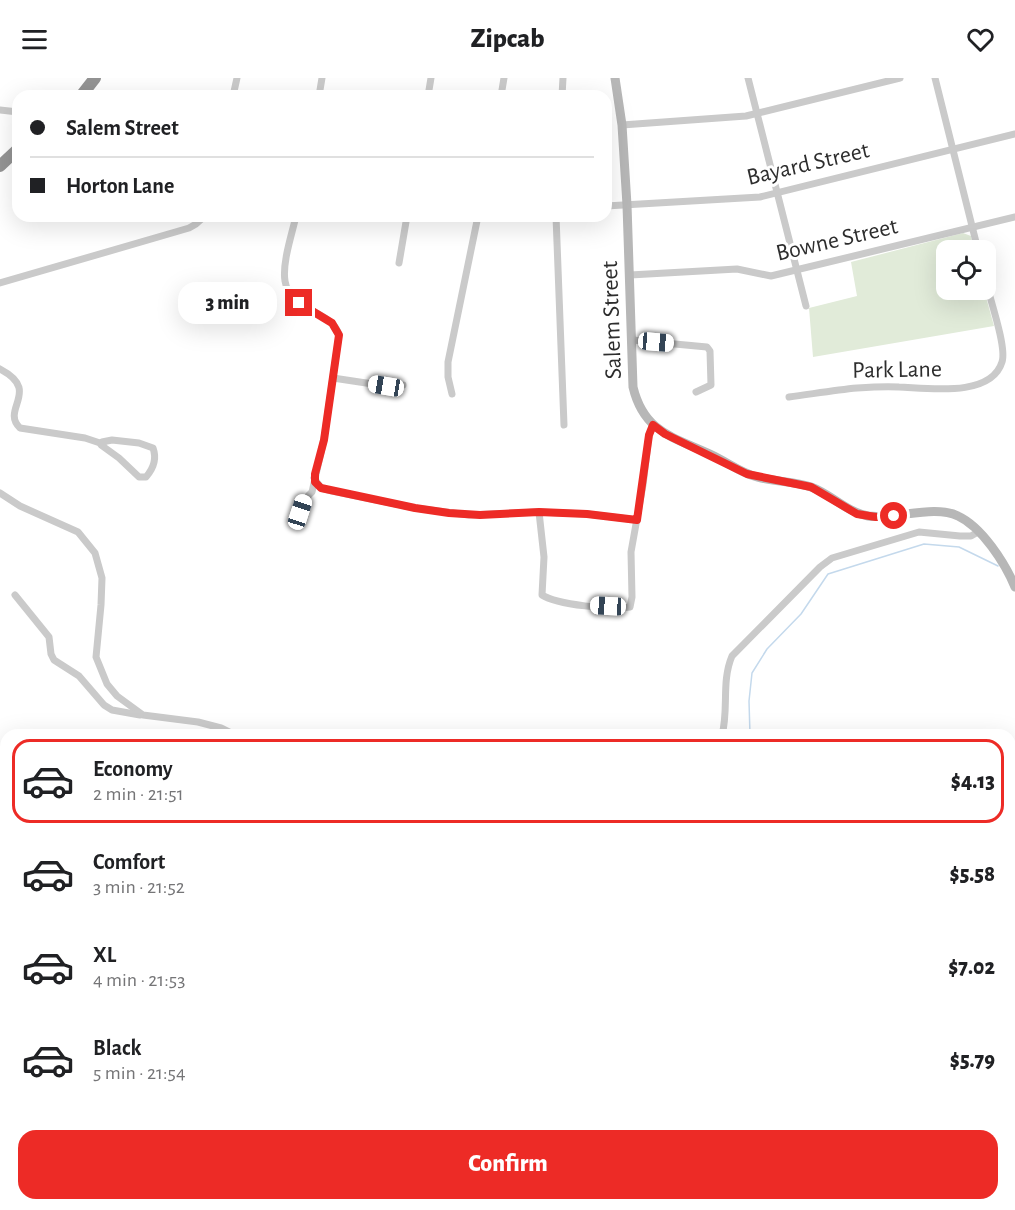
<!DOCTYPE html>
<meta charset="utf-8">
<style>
body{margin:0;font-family:"Alegreya Sans",sans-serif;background:#f6f6f6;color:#202124;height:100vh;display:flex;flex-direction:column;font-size:22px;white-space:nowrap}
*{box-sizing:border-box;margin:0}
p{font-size:20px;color:#757577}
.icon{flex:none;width:33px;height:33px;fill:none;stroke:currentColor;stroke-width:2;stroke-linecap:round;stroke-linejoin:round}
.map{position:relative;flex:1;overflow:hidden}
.drawer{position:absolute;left:0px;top:651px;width:1016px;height:482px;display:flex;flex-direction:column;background:#fff;border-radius:18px 18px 0 0;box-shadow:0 6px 24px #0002}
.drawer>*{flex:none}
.top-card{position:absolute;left:12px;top:12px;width:600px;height:132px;border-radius:18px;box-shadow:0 6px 24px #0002;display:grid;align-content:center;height:132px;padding:0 18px;background:#fff}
.tools{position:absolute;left:936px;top:162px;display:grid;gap:12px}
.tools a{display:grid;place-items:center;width:60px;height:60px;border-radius:12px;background:#fff;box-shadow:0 6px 24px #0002;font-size:30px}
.end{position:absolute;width:27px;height:27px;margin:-14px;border:8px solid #ed2b26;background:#fff;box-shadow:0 0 0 3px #fff}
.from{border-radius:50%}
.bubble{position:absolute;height:42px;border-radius:18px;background:#fff;box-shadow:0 6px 24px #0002;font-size:20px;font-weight:800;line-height:42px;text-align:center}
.car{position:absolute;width:18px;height:36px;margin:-18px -9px;border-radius:8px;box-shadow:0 0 4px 2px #0007;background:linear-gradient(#fff 24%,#345 0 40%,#fff 0 76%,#345 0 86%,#fff 0)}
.top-card b{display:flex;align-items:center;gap:21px;height:57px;font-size:22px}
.top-card b+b{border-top:2px solid #e0e0e0}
.top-card i{width:15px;height:15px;background:#202124}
ul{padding:10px 0 0;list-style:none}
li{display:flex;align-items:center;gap:18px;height:84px;margin:0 12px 9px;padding:0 6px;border:3px solid transparent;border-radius:18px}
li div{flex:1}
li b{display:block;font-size:22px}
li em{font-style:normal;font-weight:800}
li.on{border-color:#ed2b26}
li>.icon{width:54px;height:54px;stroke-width:1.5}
.action{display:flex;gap:12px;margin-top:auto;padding:12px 18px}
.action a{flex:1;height:69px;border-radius:18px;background:#ed2b26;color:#fff;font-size:24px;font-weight:800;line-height:69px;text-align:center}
header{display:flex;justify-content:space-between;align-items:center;height:78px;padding:0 18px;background:#fff;font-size:27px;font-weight:800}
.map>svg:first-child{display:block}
.green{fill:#e1ebd9}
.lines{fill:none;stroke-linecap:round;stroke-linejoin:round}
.stream{stroke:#c4d9ec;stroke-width:1.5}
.street{stroke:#cacaca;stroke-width:7}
.secondary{stroke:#b7b7b7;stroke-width:9}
.highway{stroke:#949494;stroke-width:12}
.rail{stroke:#828282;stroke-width:1.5;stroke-dasharray:6 4.5;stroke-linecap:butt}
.route{stroke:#ed2b26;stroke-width:8}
.labels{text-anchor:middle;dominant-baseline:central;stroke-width:6;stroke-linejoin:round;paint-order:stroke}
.street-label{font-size:24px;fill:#2d2d2d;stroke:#fff}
</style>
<header><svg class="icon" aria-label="menu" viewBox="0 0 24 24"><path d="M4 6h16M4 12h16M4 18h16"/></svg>Zipcab<svg class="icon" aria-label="heart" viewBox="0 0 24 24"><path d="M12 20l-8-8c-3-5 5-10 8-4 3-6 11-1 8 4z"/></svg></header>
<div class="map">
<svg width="1015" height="1132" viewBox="0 0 1015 1132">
<rect width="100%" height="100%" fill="#fff"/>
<polygon class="green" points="963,155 971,158 974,172 946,172 946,212 984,212 994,248 813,279 809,230 857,218 851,184"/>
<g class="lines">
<polyline class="stream" points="750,657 749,623 752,595 767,571 801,536 828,496 924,466 959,469 998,488"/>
<g class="street">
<polyline points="748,0 806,228"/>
<polyline points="935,0 978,172"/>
<polyline points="233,18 237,0"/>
<polyline points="319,18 322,0"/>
<polyline points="428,18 431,0"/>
<polyline points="501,18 504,0"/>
<polyline points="562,18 563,0"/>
<polyline points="0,32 18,34"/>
<polyline points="622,47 746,38 900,0"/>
<polyline points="606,128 760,119 1015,56"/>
<polyline points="556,138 564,347"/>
<polyline points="399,185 407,138"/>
<polyline points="630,197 737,191 771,198 1015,139"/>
<polyline points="0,205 189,150 196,146 205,138"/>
<polyline points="632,262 707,269 710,273 711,307 696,314"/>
<path d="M 0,291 C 42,313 0,331 20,350 L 85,360 L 100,365"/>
<polyline points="333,300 386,308 403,307"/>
<polyline points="452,316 448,299 448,284 478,138"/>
<path d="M 789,319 C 812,316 835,312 857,310 C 871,309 885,308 899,309 C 927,310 991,320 1002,284 C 1007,270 990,221 986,204"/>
<path d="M 112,362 L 139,365 L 153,370 C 157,381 153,391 146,399 L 139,399 L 119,380 L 101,367 L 102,364 Z"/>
<polyline points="314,400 321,410 332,413 415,430 469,437 539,434 587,436 637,442"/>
<polyline points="0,415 20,428 78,454 95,475 102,500 101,527 96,579 107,606 117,618 143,637 198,644 221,650 235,657"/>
<path d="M 539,434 L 544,479 L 542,517 C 557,527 612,532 630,529 L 632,519 L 631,474 L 643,407 L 649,357 L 653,347"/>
<path d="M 293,445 C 300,434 302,422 312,414 L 324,361 L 339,257 C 332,231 290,235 285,203 C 282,185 292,156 296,138"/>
<polyline points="15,517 49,559 51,576 54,582 79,598 104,627 112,632 140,637"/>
<path d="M 722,657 C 729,631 721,604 732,578 L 820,489 L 832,480 L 919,454 L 960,458 L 971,458 L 978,454"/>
<polyline points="0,1078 6,1071"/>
<polyline points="128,1126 128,1132"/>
<polyline points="503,1126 505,1132"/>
<polyline points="433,1132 434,1126"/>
<polyline points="515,1132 533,1126"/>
</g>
<path class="secondary" d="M 615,0 L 622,47 L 627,127 L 633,309 C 644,355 674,359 712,377 C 727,384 741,395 757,399 C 775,404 794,403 811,409 C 831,416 846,434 868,438 C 895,442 934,426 958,438 C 982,449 1005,485 1015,509"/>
<g class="highway">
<polyline points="81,18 95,0"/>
<polyline points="0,88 18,71"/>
</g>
<g class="rail">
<polyline points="1010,1024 1015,1023"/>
<polyline points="660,1132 678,1126"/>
</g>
</g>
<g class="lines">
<polyline class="route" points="299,225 332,245 339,257 324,362 315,396 315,404 321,410 415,430 449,435 480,437 539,434 587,436 637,442 649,357 653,347 665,356 747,396 811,409 857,436 876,439 894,438"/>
</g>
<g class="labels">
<g class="street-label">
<text transform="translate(808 86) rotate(-13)">Bayard Street</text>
<text transform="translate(837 162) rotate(-13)">Bowne Street</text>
<text transform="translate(612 242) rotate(-92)">Salem Street</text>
<text transform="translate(897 292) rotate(-1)">Park Lane</text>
</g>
</g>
</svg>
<div class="tools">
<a><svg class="icon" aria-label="locate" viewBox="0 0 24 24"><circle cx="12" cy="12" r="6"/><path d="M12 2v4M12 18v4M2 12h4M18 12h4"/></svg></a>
</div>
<i class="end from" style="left:894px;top:438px"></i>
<i class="end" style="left:299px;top:225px"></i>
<div class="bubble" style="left:178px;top:204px;width:99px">3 min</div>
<i class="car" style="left:656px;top:264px;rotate:95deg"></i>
<i class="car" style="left:386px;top:308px;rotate:279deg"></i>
<i class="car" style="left:300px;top:434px;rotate:18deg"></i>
<i class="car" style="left:608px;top:528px;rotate:273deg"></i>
<div class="top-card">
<b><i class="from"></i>Salem Street</b>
<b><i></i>Horton Lane</b>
</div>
<section class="drawer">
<ul>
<li class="on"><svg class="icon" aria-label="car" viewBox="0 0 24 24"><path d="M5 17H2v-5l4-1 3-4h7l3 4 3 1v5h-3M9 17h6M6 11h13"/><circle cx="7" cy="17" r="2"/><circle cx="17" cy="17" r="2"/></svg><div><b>Economy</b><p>2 min · 21:51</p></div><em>$4.13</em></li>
<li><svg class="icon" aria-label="car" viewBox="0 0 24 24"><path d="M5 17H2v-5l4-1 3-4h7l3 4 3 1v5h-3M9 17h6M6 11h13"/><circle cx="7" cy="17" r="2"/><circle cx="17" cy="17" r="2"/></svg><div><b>Comfort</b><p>3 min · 21:52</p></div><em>$5.58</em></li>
<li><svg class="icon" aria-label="car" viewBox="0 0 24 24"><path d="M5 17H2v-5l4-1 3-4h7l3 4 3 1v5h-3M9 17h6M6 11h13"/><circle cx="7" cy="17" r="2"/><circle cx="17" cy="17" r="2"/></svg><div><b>XL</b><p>4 min · 21:53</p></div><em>$7.02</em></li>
<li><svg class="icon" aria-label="car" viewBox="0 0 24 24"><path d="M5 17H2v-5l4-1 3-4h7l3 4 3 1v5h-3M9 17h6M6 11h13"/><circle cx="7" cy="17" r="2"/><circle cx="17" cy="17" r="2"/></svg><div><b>Black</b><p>5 min · 21:54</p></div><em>$5.79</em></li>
</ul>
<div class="action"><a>Confirm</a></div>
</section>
</div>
